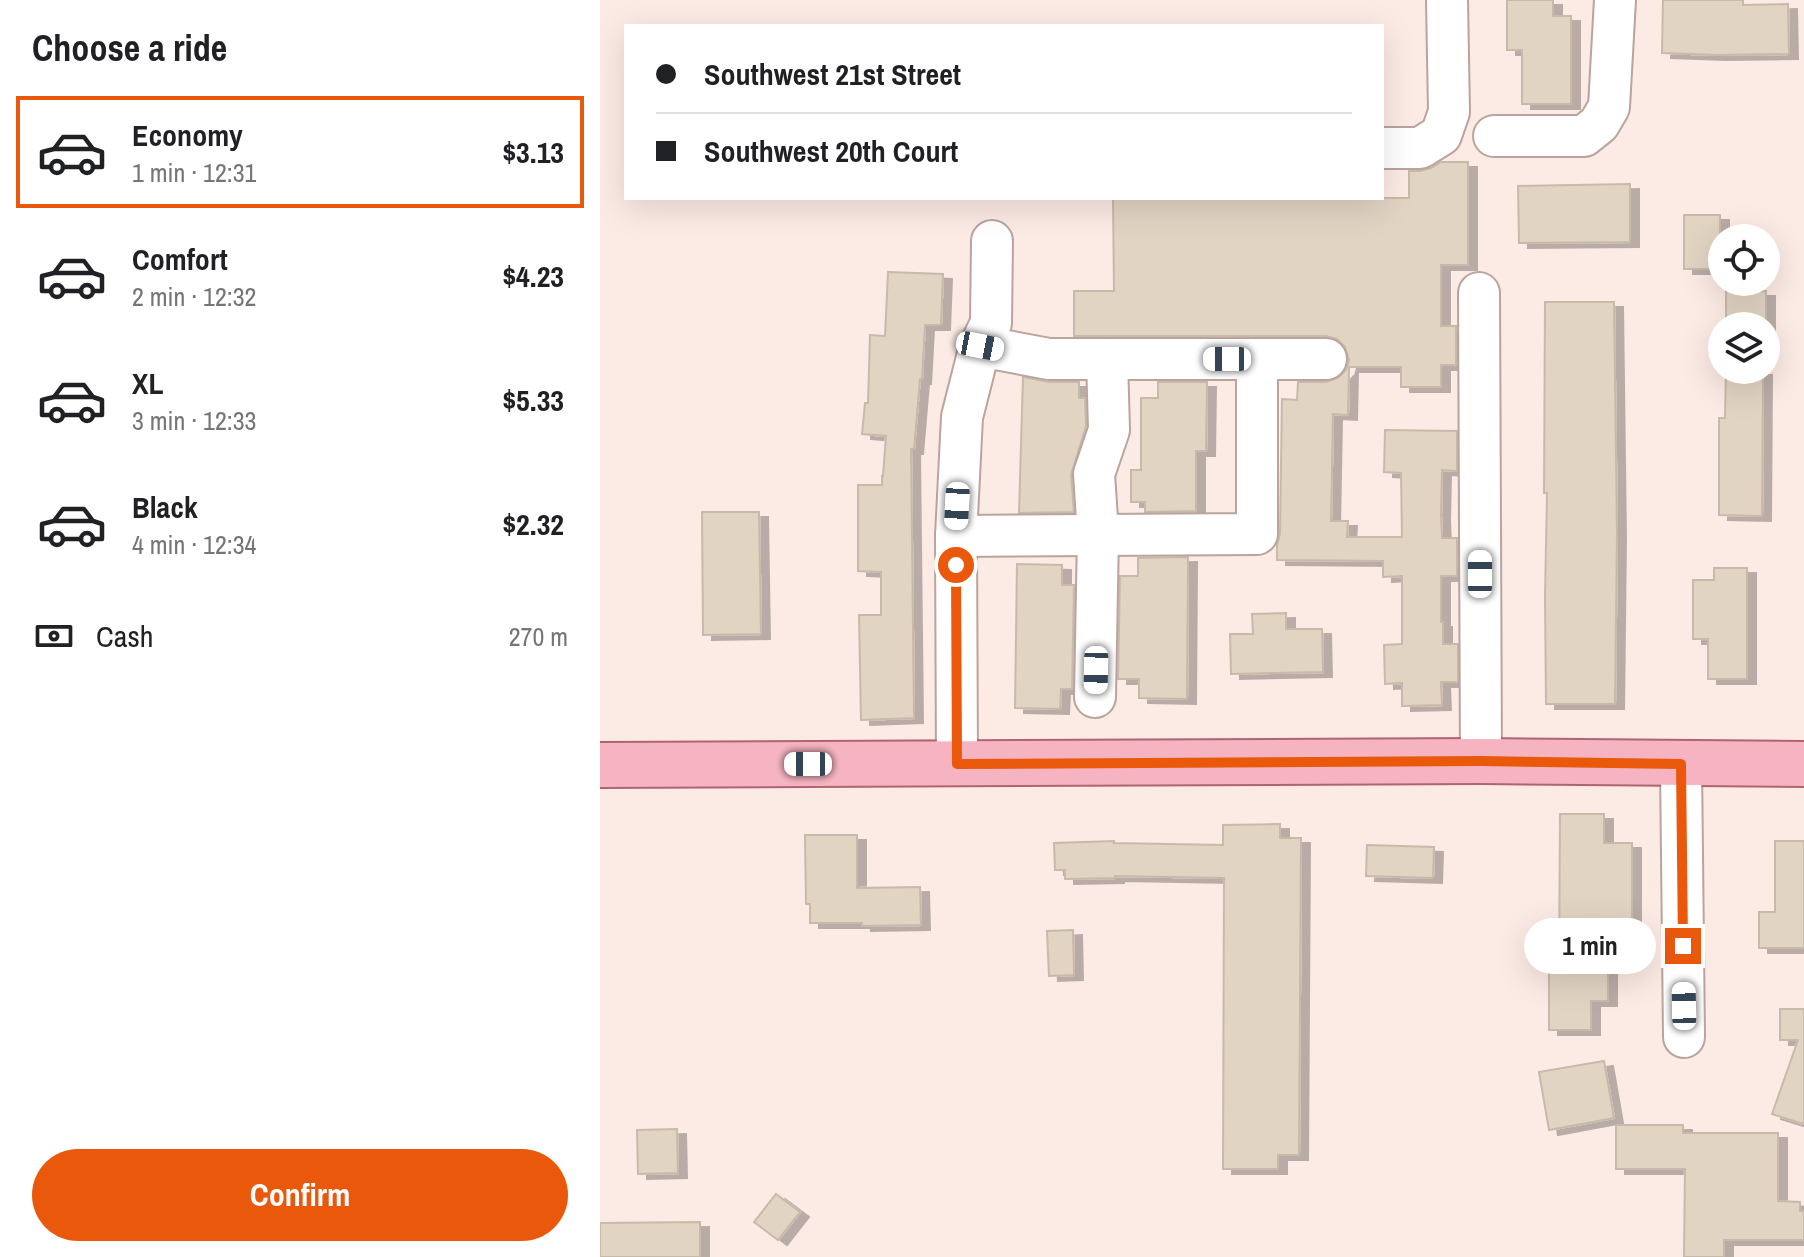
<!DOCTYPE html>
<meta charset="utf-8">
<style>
body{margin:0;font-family:"Archivo Narrow",sans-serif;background:#f6f6f6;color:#202124;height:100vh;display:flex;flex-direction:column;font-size:30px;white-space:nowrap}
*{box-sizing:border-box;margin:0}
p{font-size:26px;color:#757577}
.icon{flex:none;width:44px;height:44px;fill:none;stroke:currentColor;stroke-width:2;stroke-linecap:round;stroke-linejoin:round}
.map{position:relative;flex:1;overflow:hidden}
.sheet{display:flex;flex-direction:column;background:#fff;width:600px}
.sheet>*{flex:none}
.guide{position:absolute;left:24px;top:24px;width:760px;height:176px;border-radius:0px;box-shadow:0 8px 32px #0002;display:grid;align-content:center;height:176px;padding:0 32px;background:#fff}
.buttons{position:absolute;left:1108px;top:224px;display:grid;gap:16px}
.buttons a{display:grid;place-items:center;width:72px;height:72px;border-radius:50%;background:#fff;box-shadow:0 8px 32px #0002;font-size:40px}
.end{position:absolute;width:36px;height:36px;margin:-18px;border:10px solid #ea580c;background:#fff;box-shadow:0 0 0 4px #fff}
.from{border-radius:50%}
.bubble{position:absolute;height:56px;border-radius:28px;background:#fff;box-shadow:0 8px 32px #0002;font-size:26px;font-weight:700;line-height:56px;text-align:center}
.car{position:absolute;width:24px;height:48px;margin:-24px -12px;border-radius:10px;box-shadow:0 0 6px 2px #0007;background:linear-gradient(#fff 24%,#345 0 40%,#fff 0 76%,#345 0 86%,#fff 0)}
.guide b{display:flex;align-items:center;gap:28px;height:76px;font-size:30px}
.guide b+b{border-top:2px solid #e0e0e0}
.guide i{width:20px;height:20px;background:#202124}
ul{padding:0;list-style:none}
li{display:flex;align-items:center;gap:24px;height:112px;margin:0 16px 12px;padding:0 16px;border:4px solid transparent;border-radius:0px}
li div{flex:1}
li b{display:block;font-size:30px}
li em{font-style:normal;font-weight:700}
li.on{border-color:#ea580c}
li>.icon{width:72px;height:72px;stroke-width:1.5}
h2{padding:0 32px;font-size:36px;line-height:96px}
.pay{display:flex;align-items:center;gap:20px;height:88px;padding:0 32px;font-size:30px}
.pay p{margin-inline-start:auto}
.button{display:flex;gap:16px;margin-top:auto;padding:16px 32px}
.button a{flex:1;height:92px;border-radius:48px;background:#ea580c;color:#fff;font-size:32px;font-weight:700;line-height:92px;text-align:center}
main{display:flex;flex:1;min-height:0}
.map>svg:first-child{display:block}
.building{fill:#e2d4c3;stroke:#c8baaa;stroke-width:2;filter:url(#shadow)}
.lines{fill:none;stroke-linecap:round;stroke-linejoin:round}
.minor-casing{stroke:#baa49d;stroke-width:44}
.major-casing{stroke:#ae6471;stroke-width:48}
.minor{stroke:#fff;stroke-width:40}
.major{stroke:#f6b4c2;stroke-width:44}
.route{stroke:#ea580c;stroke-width:10}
</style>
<main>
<section class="sheet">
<h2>Choose a ride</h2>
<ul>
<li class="on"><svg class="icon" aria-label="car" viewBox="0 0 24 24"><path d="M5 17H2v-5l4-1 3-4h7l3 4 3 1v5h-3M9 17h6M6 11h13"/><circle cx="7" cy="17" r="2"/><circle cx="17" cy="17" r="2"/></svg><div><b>Economy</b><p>1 min · 12:31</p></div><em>$3.13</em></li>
<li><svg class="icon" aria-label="car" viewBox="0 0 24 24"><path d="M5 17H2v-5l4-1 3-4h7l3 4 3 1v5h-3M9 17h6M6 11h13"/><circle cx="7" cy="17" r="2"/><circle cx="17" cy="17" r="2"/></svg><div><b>Comfort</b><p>2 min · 12:32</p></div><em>$4.23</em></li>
<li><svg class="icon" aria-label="car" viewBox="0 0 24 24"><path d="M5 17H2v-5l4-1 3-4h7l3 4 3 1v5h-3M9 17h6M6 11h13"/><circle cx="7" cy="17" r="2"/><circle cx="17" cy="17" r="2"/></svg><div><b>XL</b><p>3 min · 12:33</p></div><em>$5.33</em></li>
<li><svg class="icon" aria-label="car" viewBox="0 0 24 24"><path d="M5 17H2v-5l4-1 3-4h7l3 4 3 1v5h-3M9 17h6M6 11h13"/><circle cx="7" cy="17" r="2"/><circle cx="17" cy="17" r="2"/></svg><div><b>Black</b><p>4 min · 12:34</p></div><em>$2.32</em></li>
</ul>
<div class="pay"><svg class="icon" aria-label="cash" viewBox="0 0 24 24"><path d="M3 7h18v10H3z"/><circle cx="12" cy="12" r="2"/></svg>Cash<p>270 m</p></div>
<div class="button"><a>Confirm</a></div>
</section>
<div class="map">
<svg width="1204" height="1257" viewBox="0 0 1204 1257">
<defs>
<filter id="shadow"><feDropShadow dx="9" dy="5" stdDeviation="0" flood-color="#0004"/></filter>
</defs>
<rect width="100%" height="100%" fill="#fceae4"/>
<g class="building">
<polygon points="907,0 953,0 953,16 971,16 971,104 922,104 922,50 907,50"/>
<polygon points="1063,0 1143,0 1143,5 1188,4 1189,54 1117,55 1062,53"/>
<polygon points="841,162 868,162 868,265 841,265 841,326 856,326 856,365 841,365 841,387 801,387 801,367 749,367 748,415 733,414 731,521 748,521 747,537 802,537 801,473 784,472 785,430 857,431 857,471 842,470 841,515 842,538 857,538 857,576 841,576 841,622 843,622 843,644 858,644 858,682 841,682 842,705 802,706 802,683 785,684 784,645 802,644 802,576 783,577 783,561 677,560 677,545 680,534 682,399 697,400 698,382 726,382 738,378 746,370 749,360 745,347 737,339 726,336 474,336 474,291 514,291 513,198 809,198 809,171 820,171 831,168"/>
<polygon points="1030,184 1030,242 919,243 918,186"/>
<rect x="1084" y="215" width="36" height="54"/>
<polygon points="288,272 343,274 341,325 325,325 322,379 320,379 314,449 311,449 314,718 261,720 259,615 281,615 281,572 258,571 258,485 282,485 282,476 283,476 286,436 262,434 265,403 268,403 270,335 285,336"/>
<rect x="1126" y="291" width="40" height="35"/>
<polygon points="945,302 1014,302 1017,533 1015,704 946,704 945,597 947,493 944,493"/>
<polygon points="1126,370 1163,370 1162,516 1119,515 1119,418 1125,418"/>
<polygon points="423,377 449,382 479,382 479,398 485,398 486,426 471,475 474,512 419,513"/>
<polygon points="558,382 607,382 606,451 596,451 596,511 545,512 545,502 531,502 531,470 541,470 541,398 558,398"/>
<polygon points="102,512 159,512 161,634 103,635"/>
<polygon points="588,557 587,699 539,698 539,679 518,679 520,576 538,576 538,558"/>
<polygon points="417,564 462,565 462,585 474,585 472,689 461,689 460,709 415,708"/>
<polygon points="1114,568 1147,568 1147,679 1108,679 1108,639 1093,639 1093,580 1114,580"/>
<polygon points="686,613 686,629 722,629 723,672 631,674 630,634 653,634 652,614"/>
<polygon points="960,814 1004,814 1004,843 1032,843 1032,934 1008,934 1008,1001 991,1001 991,1030 949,1030 949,973 959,973"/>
<polygon points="680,824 680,838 701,838 699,1155 678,1155 678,1169 623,1169 624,878 515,876 515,878 465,879 465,870 455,870 454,843 514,841 514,843 623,845 623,825"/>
<polygon points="205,835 257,835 257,888 320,887 321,925 262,926 262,923 210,923 210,904 206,904"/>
<polygon points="1175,841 1204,841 1204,948 1159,948 1159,912 1175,912"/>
<polygon points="767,845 834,847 833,878 766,876"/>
<polygon points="473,930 474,975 449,976 447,931"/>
<polygon points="1180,1009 1204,1009 1204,1124 1172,1114 1198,1040 1180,1040"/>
<polygon points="1004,1061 1014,1118 949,1130 939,1072"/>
<polygon points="1016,1125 1083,1125 1083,1133 1178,1133 1178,1201 1200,1202 1200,1211 1204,1211 1204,1240 1124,1240 1124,1257 1084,1257 1085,1169 1016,1169"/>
<polygon points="77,1129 78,1173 38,1174 37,1130"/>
<polygon points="176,1194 200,1212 178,1240 154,1222"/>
<polygon points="100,1222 100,1257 0,1257 0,1223"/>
</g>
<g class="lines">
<g class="minor-casing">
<g id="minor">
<polyline points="894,136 984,136 999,124 1009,107 1015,0"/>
<polyline points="782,148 820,148 841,135 849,112 847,0"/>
<polyline points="879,293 881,761"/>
<polyline points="380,346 449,359 726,359"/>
<polyline points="356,536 657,534 657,359"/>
<polyline points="495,697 498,534 494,474 509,430 507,360"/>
<polyline points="357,764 356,536 362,417 380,346 391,323 392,241"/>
<polyline points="1081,764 1084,1037"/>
</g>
</g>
<g class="major-casing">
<polyline id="major" points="0,765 881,761 1204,764"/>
</g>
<use href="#minor" class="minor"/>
<use href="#major" class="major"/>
</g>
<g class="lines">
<polyline class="route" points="356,565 357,764 881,761 1081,764 1083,946"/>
</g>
</svg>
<div class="buttons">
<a><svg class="icon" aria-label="locate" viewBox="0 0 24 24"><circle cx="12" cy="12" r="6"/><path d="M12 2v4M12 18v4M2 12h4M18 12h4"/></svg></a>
<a><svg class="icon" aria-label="layers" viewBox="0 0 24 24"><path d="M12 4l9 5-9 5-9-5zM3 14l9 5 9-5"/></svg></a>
</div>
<i class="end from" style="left:356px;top:565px"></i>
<i class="end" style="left:1083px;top:946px"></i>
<div class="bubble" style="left:924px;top:918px;width:132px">1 min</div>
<i class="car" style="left:380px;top:346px;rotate:101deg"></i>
<i class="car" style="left:627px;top:359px;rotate:270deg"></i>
<i class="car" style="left:357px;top:506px;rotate:183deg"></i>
<i class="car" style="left:880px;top:574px;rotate:0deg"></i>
<i class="car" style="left:496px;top:670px;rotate:181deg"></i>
<i class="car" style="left:208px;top:764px;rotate:270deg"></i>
<i class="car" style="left:1084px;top:1006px;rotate:359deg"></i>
<div class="guide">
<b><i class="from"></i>Southwest 21st Street</b>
<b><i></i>Southwest 20th Court</b>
</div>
</div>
</main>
